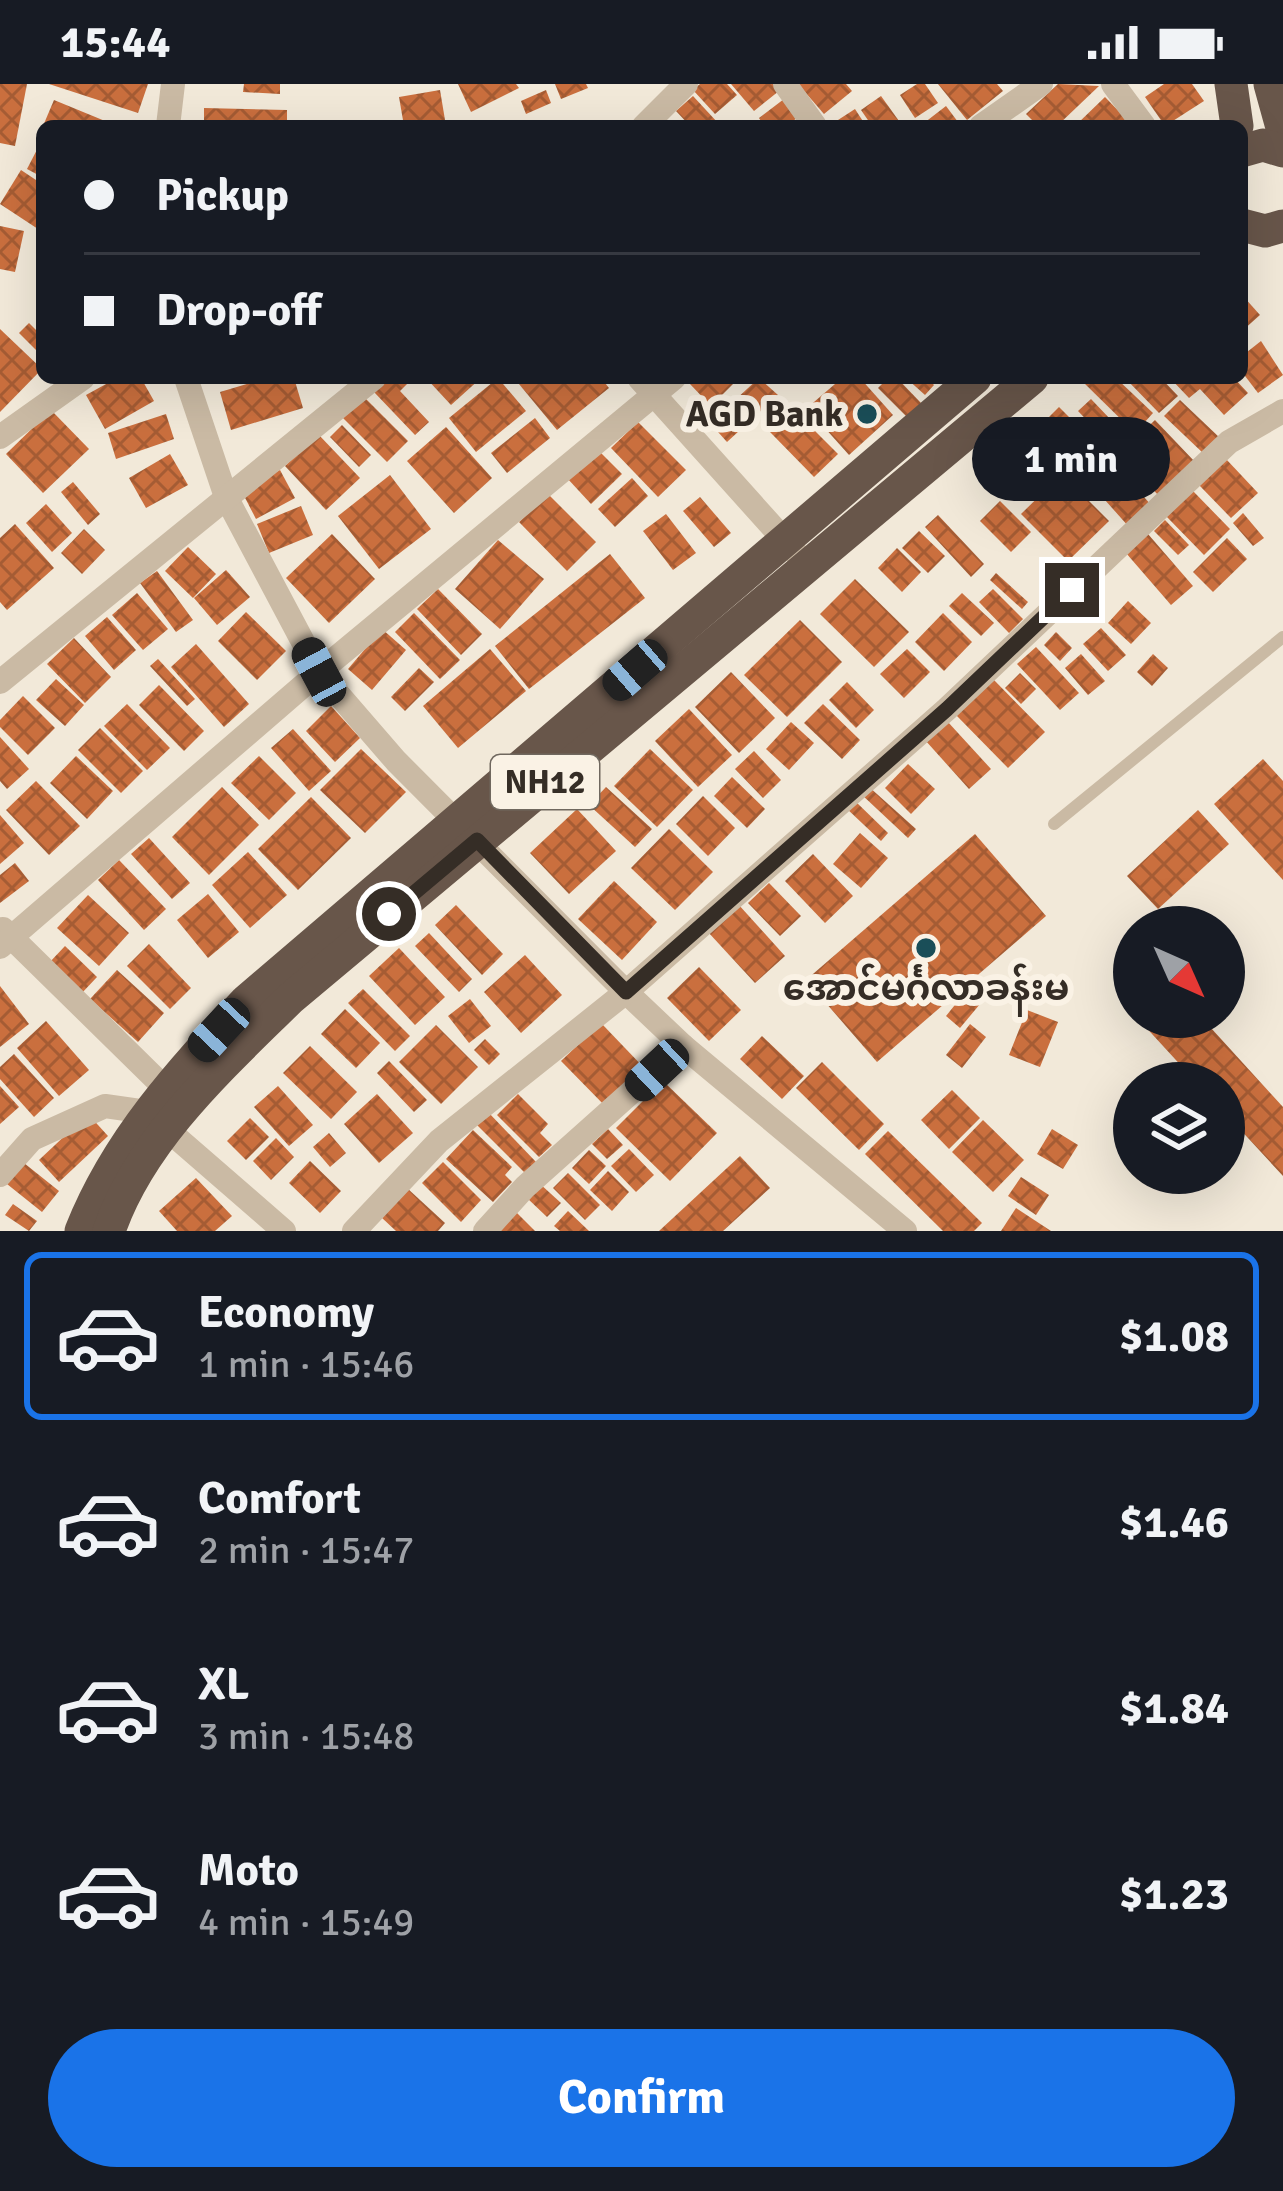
<!DOCTYPE html>
<meta charset="utf-8">
<style>
body{margin:0;font-family:Signika,"Noto Sans Myanmar",sans-serif;background:#242831;color:#f1f3f6;height:100vh;display:flex;flex-direction:column;font-size:45px;white-space:nowrap}
*{box-sizing:border-box;margin:0}
p{font-size:39px;color:#9ea1a6}
.icon{flex:none;width:66px;height:66px;fill:none;stroke:currentColor;stroke-width:2;stroke-linecap:round;stroke-linejoin:round}
.map{position:relative;height:1147px;overflow:hidden}
.panel{display:flex;flex-direction:column;background:#171b24;flex:1}
.panel>*{flex:none}
.guide{position:absolute;left:36px;top:36px;width:1212px;height:264px;border-radius:18px;box-shadow:0 12px 48px #0002;display:grid;align-content:center;height:264px;padding:0 48px;background:#171b24}
.needle{width:78px;rotate:135deg}
.buttons{position:absolute;left:1113px;top:822px;display:grid;gap:24px}
.buttons a{display:grid;place-items:center;width:132px;height:132px;border-radius:50%;background:#171b24;box-shadow:0 12px 48px #0002;font-size:60px}
.end{position:absolute;width:54px;height:54px;margin:-27px;border:15px solid #352d26;background:#fff;box-shadow:0 0 0 6px #fff}
.from{border-radius:50%}
.bubble{position:absolute;height:84px;border-radius:42px;background:#171b24;box-shadow:0 12px 48px #0002;font-size:39px;font-weight:700;line-height:84px;text-align:center}
.car{position:absolute;width:36px;height:72px;margin:-36px -18px;border-radius:15px;box-shadow:0 0 9px 3px #0007;background:linear-gradient(#222 24%,#8ab4d8 0 40%,#222 0 76%,#8ab4d8 0 86%,#222 0)}
.guide b{display:flex;align-items:center;gap:42px;height:114px;font-size:45px}
.guide b+b{border-top:3px solid #363941}
.guide i{width:30px;height:30px;background:#f1f3f6}
ul{padding:21px 0 0;list-style:none}
li{display:flex;align-items:center;gap:36px;height:168px;margin:0 24px 18px;padding:0 24px;border:6px solid transparent;border-radius:18px}
li div{flex:1}
li b{display:block;font-size:45px}
li em{font-style:normal;font-weight:700}
li.on{border-color:#1a73e8}
li>.icon{width:108px;height:108px;stroke-width:1.5}
.primary-button{display:flex;gap:24px;margin-top:auto;padding:24px 48px}
.primary-button a{flex:1;height:138px;border-radius:72px;background:#1a73e8;color:#fff;font-size:48px;font-weight:700;line-height:138px;text-align:center}
.status{display:flex;justify-content:space-between;align-items:center;height:84px;padding:0 60px;background:#171b24;direction:ltr}
.status svg{height:33px;fill:currentColor}
.map>svg:first-child{display:block}
.building{fill:url(#building-cross-hatch)}
.lines{fill:none;stroke-linecap:round;stroke-linejoin:round}
.service{stroke:#cabaa4;stroke-width:12}
.minor{stroke:#cabaa4;stroke-width:24}
.trunk{stroke:#68564a;stroke-width:33}
.route{stroke:#352d26;stroke-width:15}
.poi-dot{fill:#1a4e58;stroke:#faf2e5;stroke-width:4.5}
.labels{text-anchor:middle;dominant-baseline:central;stroke-width:12;stroke-linejoin:round;paint-order:stroke}
.shield{fill:#faf2e5;stroke:#70685f;stroke-width:3}
.shield-label{font-size:33px;font-weight:bold;fill:#352d26}
.poi-label{font-size:36px;font-weight:bold;fill:#352d26;stroke:#faf2e5;text-anchor:end}
</style>
<div class="status"><b>15:44</b><svg viewBox="0 0 49 12"><path d="M0 12V9h3v3zM5 12V6h3v6zM10 12V3h3v9zM15 12V0h3v12zM26 1h20v11H26zM47 4h2v5h-2z"/></svg></div>
<div class="map">
<svg width="1283" height="1147" viewBox="0 0 1283 1147">
<defs>
<pattern id="building-cross-hatch" width="8" height="8" patternUnits="userSpaceOnUse" patternTransform="scale(3)"><rect width="8" height="8" fill="#ca6f3e"/><path d="M0 0l8 8M0 8l8-8" fill="none" stroke="#a55c34"/></pattern>
</defs>
<rect width="100%" height="100%" fill="#f2e9d9"/>
<g class="building">
<polygon points="0,0 27,0 15,62 0,59"/>
<polygon points="49,0 148,0 138,29"/>
<polygon points="244,0 280,0 280,10 243,8"/>
<polygon points="458,0 516,0 519,4 471,28"/>
<polygon points="555,0 586,0 588,4 561,15"/>
<polygon points="700,0 727,0 737,11 715,30 693,6"/>
<polygon points="731,0 774,0 779,7 754,27"/>
<polygon points="798,0 846,0 852,7 824,30"/>
<polygon points="917,0 925,0 938,19 915,34 900,11"/>
<polygon points="938,0 997,0 1003,7 967,36"/>
<polygon points="1058,0 1099,2 1057,42 1038,42 1026,30"/>
<polygon points="1164,0 1192,0 1204,17 1165,42 1145,13"/>
<polygon points="440,6 446,42 404,42 399,13"/>
<polygon points="546,6 551,19 526,30 521,17"/>
<polygon points="693,12 718,39 714,42 690,42 676,27"/>
<polygon points="881,12 899,37 892,42 872,42 861,26"/>
<polygon points="1105,13 1133,42 1075,42"/>
<polygon points="784,15 797,34 786,42 764,42 759,34"/>
<polygon points="54,16 105,37 103,42 43,42"/>
<polygon points="946,22 961,42 927,42 924,39"/>
<polygon points="204,24 287,26 287,42 204,42"/>
<polygon points="855,25 866,42 842,42 838,36"/>
<polygon points="42,56 42,93 27,85"/>
<polygon points="21,86 42,100 42,138 38,145 0,120"/>
<polygon points="0,142 24,147 15,188 0,185"/>
<polygon points="1242,211 1260,231 1242,247"/>
<polygon points="29,239 42,252 42,272 19,249"/>
<polygon points="0,245 42,285 0,328"/>
<polygon points="1261,257 1283,291 1258,309 1242,288 1242,272"/>
<polygon points="117,294 141,294 154,317 105,345 86,311"/>
<polygon points="267,294 294,294 303,324 231,346 220,308"/>
<polygon points="388,294 413,294 400,307 429,338 415,351 374,308"/>
<polygon points="426,294 481,294 451,321"/>
<polygon points="498,294 526,327 476,368 449,334"/>
<polygon points="514,294 601,294 609,304 557,346"/>
<polygon points="694,294 739,294 711,322 689,299"/>
<polygon points="759,294 778,311 727,358 710,339"/>
<polygon points="842,294 860,294 893,331 849,371 807,324"/>
<polygon points="888,294 897,294 921,319 907,333 878,304"/>
<polygon points="906,294 927,294 934,301 925,311"/>
<polygon points="1087,294 1116,294 1153,329 1135,349 1083,298"/>
<polygon points="1125,294 1161,294 1178,312 1159,329"/>
<polygon points="1170,294 1234,294 1248,309 1224,331 1200,305 1189,314"/>
<polygon points="363,312 408,357 387,378 342,333"/>
<polygon points="1091,315 1132,358 1155,336 1196,379 1160,413 1078,327"/>
<polygon points="1180,316 1220,354 1204,370 1164,332"/>
<polygon points="1059,323 1090,354 1069,374 1039,343"/>
<polygon points="793,325 838,370 814,393 770,348"/>
<polygon points="51,326 89,365 43,409 6,370"/>
<polygon points="166,330 174,355 116,375 108,349"/>
<polygon points="535,334 550,354 507,389 491,369"/>
<polygon points="638,338 686,386 658,413 611,364"/>
<polygon points="342,341 371,371 359,383 330,353"/>
<polygon points="446,343 492,394 454,429 407,377"/>
<polygon points="318,350 360,394 326,426 285,382"/>
<polygon points="1096,359 1152,422 1129,443 1073,380"/>
<polygon points="597,365 622,390 591,420 567,394"/>
<polygon points="170,370 188,401 146,424 129,394"/>
<polygon points="1226,375 1258,409 1231,434 1199,401"/>
<polygon points="280,386 295,414 256,435 241,406"/>
<polygon points="1062,390 1109,437 1068,477 1021,430"/>
<polygon points="390,391 431,445 379,485 338,432"/>
<polygon points="632,394 648,412 615,443 598,425"/>
<polygon points="73,398 100,430 88,441 61,408"/>
<polygon points="1192,406 1230,445 1204,471 1166,432"/>
<polygon points="548,410 596,458 567,487 519,438"/>
<polygon points="700,413 731,449 714,463 683,427"/>
<polygon points="1000,417 1031,448 1011,468 980,437"/>
<polygon points="46,420 72,449 52,468 26,439"/>
<polygon points="301,422 313,451 269,469 257,440"/>
<polygon points="1243,429 1264,454 1253,462 1233,439"/>
<polygon points="666,430 696,469 673,486 643,447"/>
<polygon points="938,431 984,480 971,493 925,443"/>
<polygon points="1165,436 1189,461 1178,471 1154,447"/>
<polygon points="15,440 54,484 7,526 0,518 0,454"/>
<polygon points="84,445 105,466 82,490 61,469"/>
<polygon points="919,447 945,472 928,489 902,464"/>
<polygon points="332,450 375,495 329,539 286,494"/>
<polygon points="1148,450 1193,502 1171,521 1126,469"/>
<polygon points="1227,454 1247,475 1213,508 1193,488"/>
<polygon points="498,456 544,495 500,545 455,505"/>
<polygon points="188,463 216,490 193,514 165,487"/>
<polygon points="897,464 921,488 902,508 878,484"/>
<polygon points="610,470 645,514 529,605 495,562"/>
<polygon points="226,486 250,513 217,541 194,514"/>
<polygon points="157,487 193,536 176,548 140,499"/>
<polygon points="996,489 1028,518 1022,525 990,496"/>
<polygon points="855,495 909,548 874,583 820,530"/>
<polygon points="438,505 482,550 461,571 417,525"/>
<polygon points="993,505 1023,535 1009,549 979,518"/>
<polygon points="137,509 168,545 143,566 112,531"/>
<polygon points="962,509 994,539 981,552 949,522"/>
<polygon points="1128,517 1151,539 1131,560 1108,539"/>
<polygon points="246,528 286,567 257,596 218,557"/>
<polygon points="414,529 460,576 440,595 395,548"/>
<polygon points="943,529 972,558 944,587 915,558"/>
<polygon points="107,533 136,566 114,586 85,552"/>
<polygon points="800,536 842,578 787,633 744,591"/>
<polygon points="1101,544 1126,571 1108,587 1083,560"/>
<polygon points="382,545 406,566 372,606 348,585"/>
<polygon points="1056,548 1072,564 1060,577 1044,561"/>
<polygon points="74,554 111,593 85,619 47,580"/>
<polygon points="196,560 249,620 224,643 171,583"/>
<polygon points="1036,563 1079,609 1060,626 1017,580"/>
<polygon points="490,565 526,607 458,664 423,622"/>
<polygon points="907,565 930,588 904,614 880,590"/>
<polygon points="1081,570 1105,597 1088,611 1065,584"/>
<polygon points="1153,570 1168,584 1152,602 1137,588"/>
<polygon points="158,575 195,615 187,622 150,582"/>
<polygon points="419,584 434,598 405,627 391,613"/>
<polygon points="731,588 775,634 739,669 695,623"/>
<polygon points="1020,589 1036,605 1021,620 1005,604"/>
<polygon points="56,595 84,621 65,642 36,616"/>
<polygon points="993,595 1045,648 1008,684 956,631"/>
<polygon points="847,598 874,626 856,644 829,616"/>
<polygon points="159,601 204,647 184,667 139,621"/>
<polygon points="23,612 55,644 28,671 0,643 0,636"/>
<polygon points="127,620 170,664 147,686 104,642"/>
<polygon points="823,620 860,656 842,675 804,639"/>
<polygon points="331,622 360,654 335,678 306,647"/>
<polygon points="689,625 732,671 698,703 655,657"/>
<polygon points="947,637 991,685 969,705 925,656"/>
<polygon points="791,638 814,659 789,686 766,665"/>
<polygon points="100,644 143,687 121,709 78,666"/>
<polygon points="293,645 331,687 309,707 271,664"/>
<polygon points="0,653 29,685 7,705 0,697"/>
<polygon points="361,665 406,708 365,749 320,706"/>
<polygon points="650,665 693,706 657,743 614,702"/>
<polygon points="754,667 781,696 763,714 735,685"/>
<polygon points="76,672 113,707 87,735 50,699"/>
<polygon points="259,672 296,709 269,736 231,699"/>
<polygon points="1263,675 1283,697 1283,796 1214,720"/>
<polygon points="908,680 935,705 911,730 885,704"/>
<polygon points="732,693 765,725 747,744 714,712"/>
<polygon points="36,697 80,742 49,771 6,726"/>
<polygon points="868,702 916,745 908,754 861,710"/>
<polygon points="222,703 259,741 209,791 172,753"/>
<polygon points="606,703 652,745 635,763 589,721"/>
<polygon points="703,712 735,744 708,772 676,740"/>
<polygon points="311,713 351,754 298,806 258,765"/>
<polygon points="853,715 888,749 881,757 845,723"/>
<polygon points="577,725 616,767 569,810 530,769"/>
<polygon points="1198,726 1229,760 1158,825 1127,792"/>
<polygon points="0,731 24,759 0,780"/>
<polygon points="669,745 713,788 675,826 631,784"/>
<polygon points="860,749 888,774 861,804 833,780"/>
<polygon points="975,750 1046,832 877,978 806,896"/>
<polygon points="149,754 190,799 172,815 131,770"/>
<polygon points="248,768 287,811 250,844 212,801"/>
<polygon points="813,770 853,812 825,839 785,797"/>
<polygon points="119,776 166,825 144,846 98,796"/>
<polygon points="15,779 29,797 0,819 0,791"/>
<polygon points="614,797 657,838 622,876 578,835"/>
<polygon points="769,799 801,832 780,852 748,819"/>
<polygon points="208,810 239,848 208,874 177,836"/>
<polygon points="88,811 129,849 99,882 57,844"/>
<polygon points="738,820 785,872 755,899 708,848"/>
<polygon points="456,821 503,870 482,891 435,841"/>
<polygon points="429,849 472,895 459,908 415,862"/>
<polygon points="149,860 191,904 170,925 127,882"/>
<polygon points="65,862 97,893 81,910 49,879"/>
<polygon points="399,864 445,913 415,941 369,892"/>
<polygon points="525,871 562,911 521,949 484,908"/>
<polygon points="699,883 741,926 709,957 667,914"/>
<polygon points="117,886 164,929 138,958 90,915"/>
<polygon points="975,896 990,908 960,944 946,932"/>
<polygon points="0,902 29,940 0,963"/>
<polygon points="363,905 410,952 395,967 348,919"/>
<polygon points="470,915 491,942 469,959 448,932"/>
<polygon points="345,925 380,959 356,984 321,950"/>
<polygon points="1027,926 1058,938 1040,983 1009,971"/>
<polygon points="1147,933 1201,933 1283,1023 1283,1092 1224,1028 1224,999 1197,999 1141,938"/>
<polygon points="46,937 89,986 59,1012 17,964"/>
<polygon points="601,939 648,988 609,1026 561,977"/>
<polygon points="970,940 986,953 962,984 946,971"/>
<polygon points="436,941 478,983 441,1020 399,978"/>
<polygon points="762,952 804,992 782,1015 740,975"/>
<polygon points="485,955 500,970 489,981 474,966"/>
<polygon points="310,962 357,1008 331,1035 283,989"/>
<polygon points="14,970 54,1014 34,1033 0,995 0,983"/>
<polygon points="389,977 427,1016 414,1028 377,989"/>
<polygon points="822,978 884,1040 859,1066 796,1004"/>
<polygon points="663,997 717,1049 670,1097 616,1044"/>
<polygon points="0,1002 19,1023 0,1040"/>
<polygon points="278,1002 313,1041 289,1062 254,1023"/>
<polygon points="952,1006 980,1034 949,1065 921,1036"/>
<polygon points="377,1010 413,1049 379,1079 344,1040"/>
<polygon points="518,1010 548,1040 540,1049 552,1061 539,1073 497,1031"/>
<polygon points="487,1027 537,1079 526,1090 475,1039"/>
<polygon points="88,1030 108,1052 59,1098 39,1076"/>
<polygon points="250,1034 269,1053 246,1076 227,1057"/>
<polygon points="983,1036 1024,1076 993,1108 952,1068"/>
<polygon points="608,1045 623,1061 607,1075 592,1060"/>
<polygon points="1052,1045 1078,1061 1063,1085 1037,1070"/>
<polygon points="473,1046 512,1083 505,1091 512,1098 493,1118 446,1075"/>
<polygon points="888,1047 982,1139 974,1147 943,1147 865,1070"/>
<polygon points="329,1049 346,1069 330,1083 313,1063"/>
<polygon points="276,1054 294,1073 271,1096 253,1077"/>
<polygon points="629,1065 654,1091 636,1108 611,1082"/>
<polygon points="589,1066 606,1082 589,1100 572,1084"/>
<polygon points="740,1072 770,1104 723,1147 659,1147"/>
<polygon points="310,1077 341,1107 320,1129 289,1099"/>
<polygon points="443,1078 481,1116 461,1138 422,1099"/>
<polygon points="24,1079 59,1107 42,1128 7,1100"/>
<polygon points="608,1087 629,1108 612,1127 590,1106"/>
<polygon points="568,1089 600,1121 585,1136 553,1104"/>
<polygon points="1021,1093 1049,1111 1036,1131 1008,1112"/>
<polygon points="196,1094 232,1132 215,1147 177,1147 159,1127"/>
<polygon points="539,1099 561,1119 547,1133 526,1113"/>
<polygon points="407,1104 445,1139 438,1147 396,1147 381,1133"/>
<polygon points="13,1120 37,1137 29,1147 5,1131"/>
<polygon points="1016,1124 1051,1147 1001,1147"/>
<polygon points="514,1126 535,1147 493,1147"/>
<polygon points="568,1127 589,1147 560,1147 554,1142"/>
</g>
<g class="lines">
<polyline class="service" points="1054,740 1283,553"/>
<g class="minor">
<polyline points="785,0 815,42"/>
<polyline points="1113,0 1144,42"/>
<polyline points="168,42 173,0"/>
<polyline points="644,42 686,0"/>
<polyline points="981,42 1041,0"/>
<polyline points="186,294 226,413 319,588 396,677 626,908 683,962 905,1147"/>
<polyline points="639,294 796,469"/>
<polyline points="0,353 83,294"/>
<polyline points="0,598 374,294"/>
<polyline points="3,845 175,1014"/>
<polyline points="0,863 319,588 674,294"/>
<polyline points="0,1091 32,1055 105,1022 147,1028 284,1147"/>
<polyline points="354,1147 439,1057 626,908 947,625 1229,358 1283,327"/>
<polyline points="485,1147 525,1103 683,962"/>
</g>
<g class="trunk">
<polyline points="1231,0 1237,42"/>
<polyline points="1270,0 1283,47"/>
<polyline points="1242,67 1263,61 1283,67"/>
<polyline points="1242,141 1265,147 1283,142"/>
<path d="M 81,1147 C 117,1056 180,988 246,917 L 975,294"/>
<path d="M 109,1147 C 141,1054 223,981 291,914 L 1032,294"/>
</g>
</g>
<g class="lines">
<polyline class="route" points="389,830 477,756 626,908 947,625 1072,506"/>
</g>
<g class="poi-dot">
<circle cx="867" cy="330" r="12"/>
<circle cx="926" cy="864" r="12"/>
</g>
<g class="labels">
<rect class="shield" x="491" y="671" width="108" height="54" rx="9"/>
<g class="shield-label">
<text x="545" y="698">NH12</text>
</g>
<g class="poi-label">
<text x="843" y="330">AGD Bank</text>
<text x="926" y="904" text-anchor="middle">အောင်မင်္ဂလာခန်းမ</text>
</g>
</g>
</svg>
<div class="buttons">
<a><svg class="needle" viewBox="-14 -14 28 28"><path d="M0-13l5 13h-10z" fill="#e53935"/><path d="M0 13l5-13h-10z" fill="#9ea1a6"/></svg></a>
<a><svg class="icon" aria-label="layers" viewBox="0 0 24 24"><path d="M12 4l9 5-9 5-9-5zM3 14l9 5 9-5"/></svg></a>
</div>
<i class="end from" style="left:389px;top:830px"></i>
<i class="end" style="left:1072px;top:506px"></i>
<div class="bubble" style="left:972px;top:333px;width:198px">1 min</div>
<i class="car" style="left:635px;top:586px;rotate:229deg"></i>
<i class="car" style="left:319px;top:588px;rotate:332deg"></i>
<i class="car" style="left:219px;top:946px;rotate:223deg"></i>
<i class="car" style="left:657px;top:986px;rotate:227deg"></i>
<div class="guide">
<b><i class="from"></i>Pickup</b>
<b><i></i>Drop-off</b>
</div>
</div>
<section class="panel">
<ul>
<li class="on"><svg class="icon" aria-label="car" viewBox="0 0 24 24"><path d="M5 17H2v-5l4-1 3-4h7l3 4 3 1v5h-3M9 17h6M6 11h13"/><circle cx="7" cy="17" r="2"/><circle cx="17" cy="17" r="2"/></svg><div><b>Economy</b><p>1 min · 15:46</p></div><em>$1.08</em></li>
<li><svg class="icon" aria-label="car" viewBox="0 0 24 24"><path d="M5 17H2v-5l4-1 3-4h7l3 4 3 1v5h-3M9 17h6M6 11h13"/><circle cx="7" cy="17" r="2"/><circle cx="17" cy="17" r="2"/></svg><div><b>Comfort</b><p>2 min · 15:47</p></div><em>$1.46</em></li>
<li><svg class="icon" aria-label="car" viewBox="0 0 24 24"><path d="M5 17H2v-5l4-1 3-4h7l3 4 3 1v5h-3M9 17h6M6 11h13"/><circle cx="7" cy="17" r="2"/><circle cx="17" cy="17" r="2"/></svg><div><b>XL</b><p>3 min · 15:48</p></div><em>$1.84</em></li>
<li><svg class="icon" aria-label="car" viewBox="0 0 24 24"><path d="M5 17H2v-5l4-1 3-4h7l3 4 3 1v5h-3M9 17h6M6 11h13"/><circle cx="7" cy="17" r="2"/><circle cx="17" cy="17" r="2"/></svg><div><b>Moto</b><p>4 min · 15:49</p></div><em>$1.23</em></li>
</ul>
<div class="primary-button"><a>Confirm</a></div>
</section>
